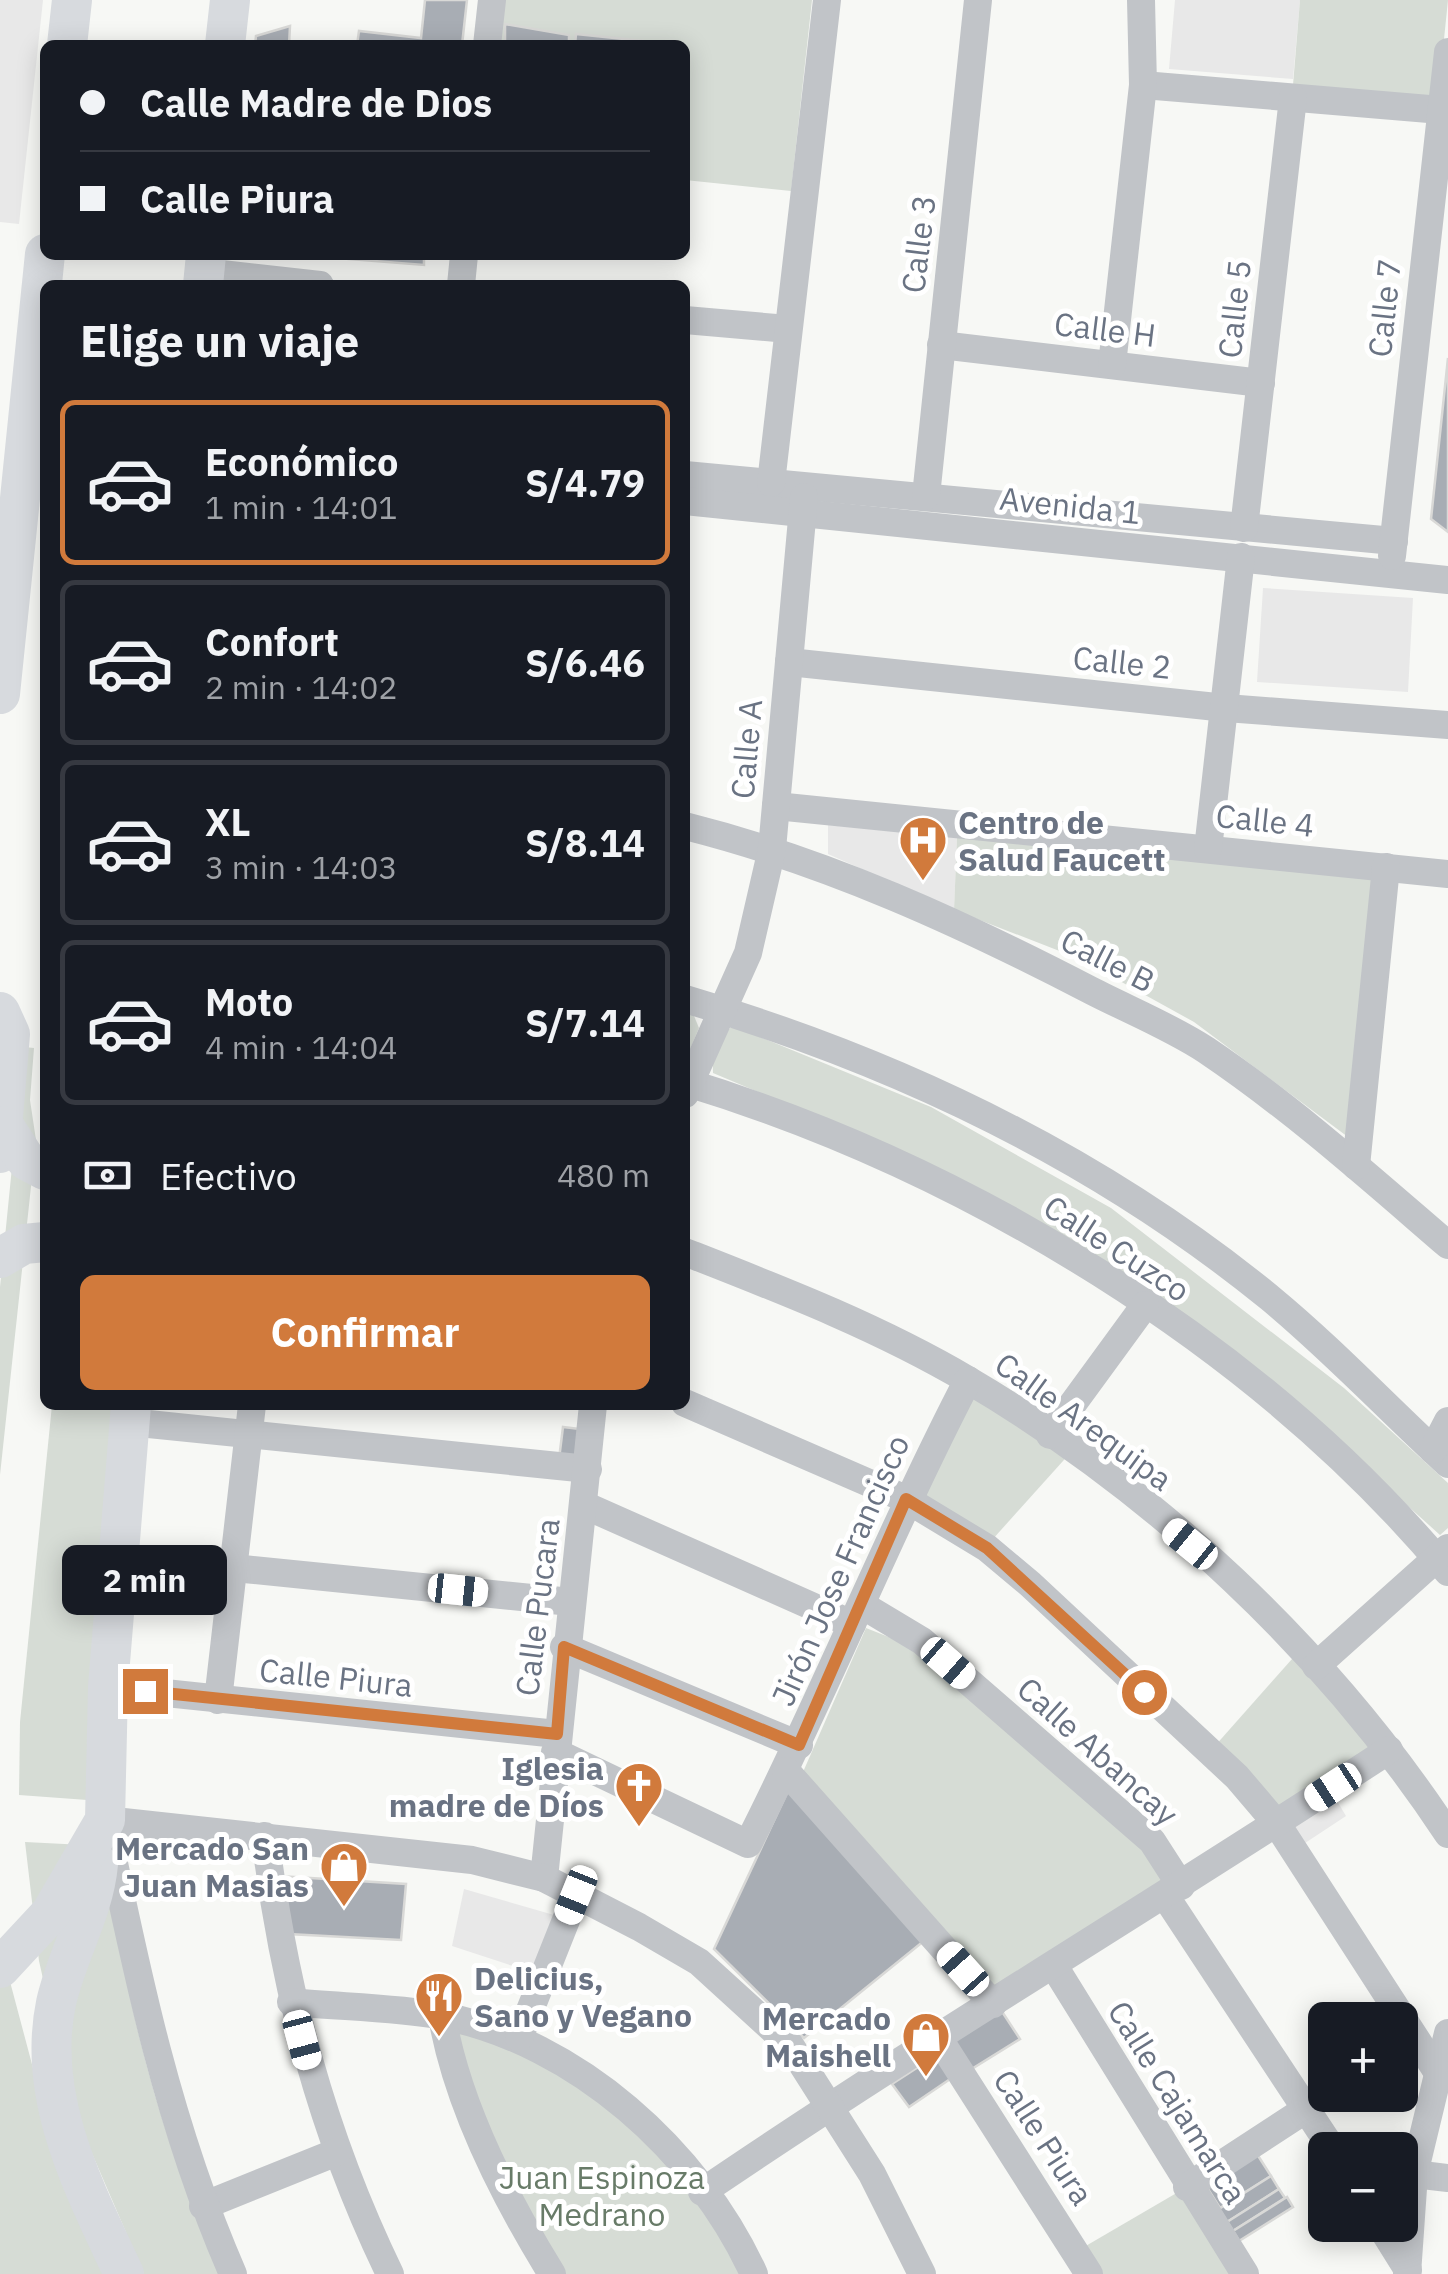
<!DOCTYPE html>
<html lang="es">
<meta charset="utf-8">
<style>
body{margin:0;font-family:"IBM Plex Sans",sans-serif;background:#242831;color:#f1f3f6;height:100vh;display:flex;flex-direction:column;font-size:38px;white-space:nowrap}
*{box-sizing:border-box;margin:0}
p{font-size:32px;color:#9ea1a6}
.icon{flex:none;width:55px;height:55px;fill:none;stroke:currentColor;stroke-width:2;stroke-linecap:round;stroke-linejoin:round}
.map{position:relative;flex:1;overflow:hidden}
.sheet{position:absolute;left:40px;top:280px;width:650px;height:1130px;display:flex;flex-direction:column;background:#171b24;border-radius:15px;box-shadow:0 5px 25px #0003}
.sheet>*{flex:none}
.banner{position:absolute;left:40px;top:40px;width:650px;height:220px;border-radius:15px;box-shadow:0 5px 25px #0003;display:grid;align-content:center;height:220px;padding:0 40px;background:#171b24}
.fabs{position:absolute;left:1308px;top:2002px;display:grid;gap:20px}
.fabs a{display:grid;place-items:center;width:110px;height:110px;border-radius:15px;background:#171b24;box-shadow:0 5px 25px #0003;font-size:50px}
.end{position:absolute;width:45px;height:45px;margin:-22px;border:12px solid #d17a3c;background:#fff;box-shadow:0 0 0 5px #fff}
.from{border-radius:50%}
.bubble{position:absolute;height:70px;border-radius:15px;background:#171b24;box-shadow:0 5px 25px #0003;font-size:32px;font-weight:700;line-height:70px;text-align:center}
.car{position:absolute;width:30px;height:60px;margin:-30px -15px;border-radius:12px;box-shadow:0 0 8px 2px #0007;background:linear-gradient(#fff 24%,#345 0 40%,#fff 0 76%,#345 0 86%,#fff 0)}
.banner b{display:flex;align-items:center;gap:35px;height:95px;font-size:38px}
.banner b+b{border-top:2px solid #363941}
.banner i{width:25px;height:25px;background:#f1f3f6}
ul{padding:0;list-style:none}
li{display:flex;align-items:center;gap:30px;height:165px;margin:0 20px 15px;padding:0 20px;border:5px solid #363941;border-radius:15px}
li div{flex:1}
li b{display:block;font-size:38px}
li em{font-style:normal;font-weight:700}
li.on{border-color:#d17a3c}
li>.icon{width:90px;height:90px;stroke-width:1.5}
h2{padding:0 40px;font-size:45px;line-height:120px}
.pay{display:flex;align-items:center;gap:25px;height:110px;padding:0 40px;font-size:38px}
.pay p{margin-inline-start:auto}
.action{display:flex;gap:20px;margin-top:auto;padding:20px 40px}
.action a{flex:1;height:115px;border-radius:15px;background:#d17a3c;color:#fff;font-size:40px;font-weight:700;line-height:115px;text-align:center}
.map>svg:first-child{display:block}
.built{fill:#e8e8e8}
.green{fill:#d6dcd5}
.building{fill:#a8adb4;stroke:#d9d9d7;stroke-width:2.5}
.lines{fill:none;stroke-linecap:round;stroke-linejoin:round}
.minor{stroke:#c1c4c8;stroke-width:28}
.highway{stroke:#d7dade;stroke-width:40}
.route{stroke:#d17a3c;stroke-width:12}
.labels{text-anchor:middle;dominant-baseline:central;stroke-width:10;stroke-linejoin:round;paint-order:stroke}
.street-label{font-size:32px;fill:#6a7383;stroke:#fff}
.poi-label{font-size:32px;font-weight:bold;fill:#6a7383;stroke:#fff;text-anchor:end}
.park-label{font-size:32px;fill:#687b68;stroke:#fff}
</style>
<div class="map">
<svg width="1448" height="2274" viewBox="0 0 1448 2274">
<rect width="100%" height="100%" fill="#f7f8f5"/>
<g class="built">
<polygon points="0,0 43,0 19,224 0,222"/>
<polygon points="1175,0 1300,0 1293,79 1169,69"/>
<polygon points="1263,588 1413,598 1408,692 1257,682"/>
<polygon points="828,825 957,837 954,910 828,854"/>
<polygon points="1334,1796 1346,1816 1299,1847 1287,1830"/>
<polygon points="464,1889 554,1915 534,1973 452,1946"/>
</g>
<g class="green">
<polygon points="505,0 812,0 791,191 685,180 685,45 499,45"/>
<polygon points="1300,0 1448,0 1438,98 1293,85"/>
<polygon points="957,837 1377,880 1352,1140 1194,1022 1080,959 954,910"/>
<polygon points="685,1009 692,1011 699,1028 685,1061"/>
<path d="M 733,1026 L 931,1107 L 1111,1208 L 1344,1388 L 1448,1483 L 1448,1528 L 1440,1535 L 1272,1383 L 906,1154 L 713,1073 C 712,1053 716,1038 733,1026 Z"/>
<polygon points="24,1047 34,1048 30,1100 36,1140 0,1475 0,1287"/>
<polygon points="965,1381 1072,1451 983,1550 903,1509"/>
<polygon points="52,1405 126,1405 101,1801 19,1795 20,1722"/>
<polygon points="866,1628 919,1649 1135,1840 1173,1883 999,1991 803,1772"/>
<polygon points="1300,1650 1383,1748 1279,1819 1214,1747"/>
<path d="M 25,1842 L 104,1846 C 123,1993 159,2138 221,2274 L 144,2274 L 72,2107 L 39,1961 Z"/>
<polygon points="0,1944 54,2147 103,2274 0,2274"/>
<polygon points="449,2019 611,2087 754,2274 557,2274 497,2162"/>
<polygon points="1180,2191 1236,2274 1101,2274 1084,2247"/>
</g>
<g class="building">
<polygon points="425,0 467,0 462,45 357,45 359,31 421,38"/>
<polygon points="505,24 569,35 569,45 505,45"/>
<polygon points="290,26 289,45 255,45 256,36"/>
<polygon points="576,34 643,41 643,45 575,45"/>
<polygon points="299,255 424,255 424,265"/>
<polygon points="1448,358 1448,532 1431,519"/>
<polygon points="563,1427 589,1430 585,1462 559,1459"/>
<polygon points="792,1782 925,1940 804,2038 714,1949"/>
<polygon points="278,1876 406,1884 401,1940 288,1934"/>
<polygon points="1001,2010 1020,2039 970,2070 951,2041"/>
<polygon points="943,2051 959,2073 909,2107 892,2084"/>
<polygon points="1257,2154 1271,2176 1220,2208 1206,2186"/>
<polygon points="1271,2176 1279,2189 1227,2222 1219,2209"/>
<polygon points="1279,2189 1285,2198 1233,2231 1227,2222"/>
<polygon points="1287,2197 1293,2207 1239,2241 1233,2231"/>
</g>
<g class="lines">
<g class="minor">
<polyline points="487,45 492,0"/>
<polyline points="1143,85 1441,110"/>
<polyline points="204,272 320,285"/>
<polyline points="461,285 464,255"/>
<polyline points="685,320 788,329"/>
<polyline points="941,345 1261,383"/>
<polyline points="1112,365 1143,85 1141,0"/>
<polyline points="685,475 1394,541"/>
<polyline points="771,483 827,0"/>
<polyline points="926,496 978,0"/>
<polyline points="685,501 1448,580"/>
<polyline points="1244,528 1293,98"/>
<polyline points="1392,556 1448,52"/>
<polyline points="789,662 1226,708 1448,725"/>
<polyline points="776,806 1448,874"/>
<path d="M 685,826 C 828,862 961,923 1092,991 C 1129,1010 1171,1027 1206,1050 C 1292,1108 1369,1177 1448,1245"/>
<polyline points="1208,849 1241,557"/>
<path d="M 685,999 C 898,1062 1097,1157 1270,1298 C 1333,1350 1388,1409 1448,1464"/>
<path d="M 685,1082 C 967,1168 1258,1344 1448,1572"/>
<polyline points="685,1094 748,953 772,849 804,497"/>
<polyline points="1356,1166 1386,867"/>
<path d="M 685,1252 C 782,1290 878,1327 968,1380 C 1157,1491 1327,1651 1448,1834"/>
<polyline points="685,1403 906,1499 987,1548 1030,1584 1237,1777 1277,1824 1436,2070"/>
<polyline points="129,1422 588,1469"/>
<polyline points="1050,1435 1145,1305"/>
<polyline points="1433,1450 1448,1421"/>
<polyline points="584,1505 852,1624"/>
<polyline points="234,1568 571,1602"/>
<polyline points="862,1605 922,1641 1152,1841 1181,1886"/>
<polyline points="564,1647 799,1745"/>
<polyline points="1316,1666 1448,1548"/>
<polyline points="108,1687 557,1734"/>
<polyline points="218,1700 252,1405"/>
<path d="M 555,1752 L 748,1844 C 826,1691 889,1532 968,1380"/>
<polyline points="786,1771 993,2004"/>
<path d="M 265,1836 C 284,1990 322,2134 390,2274"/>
<polyline points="544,1878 593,1405"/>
<polyline points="1166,1897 1333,2150"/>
<polyline points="1054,1966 1245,2274"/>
<path d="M 291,2002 C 341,2007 394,2007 443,2016 C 576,2042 698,2151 754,2274"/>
<path d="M 442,2016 C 457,2105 505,2198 552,2274"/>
<polyline points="519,2038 576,1895"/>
<polyline points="939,2039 1089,2274"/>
<polyline points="1414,2174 1448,2178"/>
<polyline points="1187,2187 1308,2108"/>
<path d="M 702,2192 C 927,2039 1162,1899 1389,1750"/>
<polyline points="203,2206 337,2152"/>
<polyline points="1380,2225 1408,2270"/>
<path d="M 233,2274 C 169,2128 137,1975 105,1820 L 472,1860 L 544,1878 L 639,1927 L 699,1962 L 790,2045 L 872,2174 L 922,2274"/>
<polyline points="1407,2274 1414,2174 1448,2033"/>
</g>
<g class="highway">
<polyline points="67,45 72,0"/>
<polyline points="225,45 230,0"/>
<polyline points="203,285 206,255"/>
<polyline points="0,694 45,254"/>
<polyline points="0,1012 10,1034 0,1153"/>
<polyline points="4,1126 26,1160 45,1170"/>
<polyline points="0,1258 24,1244 45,1242"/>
<path d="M 98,1864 C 94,1911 66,1957 56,2003 C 36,2099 85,2190 124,2274"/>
<polyline points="0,1968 51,1913 105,1820 108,1687 131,1405"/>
</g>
</g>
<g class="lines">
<polyline class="route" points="145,1691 557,1734 564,1647 799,1745 906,1499 987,1548 1144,1692"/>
</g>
<defs>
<g id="hospital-pin" transform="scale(2.5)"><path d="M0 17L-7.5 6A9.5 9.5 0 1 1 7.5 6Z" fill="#d17a3c" stroke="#fff"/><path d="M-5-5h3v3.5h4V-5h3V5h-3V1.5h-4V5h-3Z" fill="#fff"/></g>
<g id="church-pin" transform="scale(2.5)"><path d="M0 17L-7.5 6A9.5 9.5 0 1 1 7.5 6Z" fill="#d17a3c" stroke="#fff"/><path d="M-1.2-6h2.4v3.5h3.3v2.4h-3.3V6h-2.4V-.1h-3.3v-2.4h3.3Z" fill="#fff"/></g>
<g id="shop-pin" transform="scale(2.5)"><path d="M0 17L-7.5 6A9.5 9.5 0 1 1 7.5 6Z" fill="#d17a3c" stroke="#fff"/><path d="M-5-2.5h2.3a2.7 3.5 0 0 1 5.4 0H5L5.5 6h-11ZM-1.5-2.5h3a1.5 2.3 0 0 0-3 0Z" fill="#fff"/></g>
<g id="restaurant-pin" transform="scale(2.5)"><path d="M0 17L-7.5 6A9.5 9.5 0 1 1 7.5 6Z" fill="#d17a3c" stroke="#fff"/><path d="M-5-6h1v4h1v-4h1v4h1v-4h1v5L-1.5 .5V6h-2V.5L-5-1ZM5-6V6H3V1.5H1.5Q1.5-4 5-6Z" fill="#fff"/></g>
</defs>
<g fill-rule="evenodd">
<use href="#hospital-pin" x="923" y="840"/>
<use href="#church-pin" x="639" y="1786"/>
<use href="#shop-pin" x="344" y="1866"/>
<use href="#restaurant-pin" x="439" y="1996"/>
<use href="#shop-pin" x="926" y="2036"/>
</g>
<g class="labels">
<g class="street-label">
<text transform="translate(918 244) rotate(-83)">Calle 3</text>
<text transform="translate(1384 308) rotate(-84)">Calle 7</text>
<text transform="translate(1234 309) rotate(-84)">Calle 5</text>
<text transform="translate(1105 329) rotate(7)">Calle H</text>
<text transform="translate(1070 505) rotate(6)">Avenida 1</text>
<text transform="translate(1122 662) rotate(6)">Calle 2</text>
<text transform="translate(746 749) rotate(-85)">Calle A</text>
<text transform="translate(1265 820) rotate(6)">Calle 4</text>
<text transform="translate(1108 960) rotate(27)">Calle B</text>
<text transform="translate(1117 1248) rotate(33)">Calle Cuzco</text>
<text transform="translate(1084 1421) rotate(36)">Calle Arequipa</text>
<text transform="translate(840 1570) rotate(-66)">Jirón Jose Francisco</text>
<text transform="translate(537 1607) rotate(-83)">Calle Pucara</text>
<text transform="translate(336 1677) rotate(6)">Calle Piura</text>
<text transform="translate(1098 1751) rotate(42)">Calle Abancay</text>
<text transform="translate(1178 2102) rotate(58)">Calle Cajamarca</text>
<text transform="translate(1044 2137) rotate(57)">Calle Piura</text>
</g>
<g class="poi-label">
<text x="958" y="822" text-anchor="start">Centro de<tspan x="958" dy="37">Salud Faucett</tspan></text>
<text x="604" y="1768">Iglesia<tspan x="604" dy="37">madre de Díos</tspan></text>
<text x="309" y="1848">Mercado San<tspan x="309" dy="37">Juan Masias</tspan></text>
<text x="474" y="1978" text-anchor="start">Delicius,<tspan x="474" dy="37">Sano y Vegano</tspan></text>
<text x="891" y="2018">Mercado<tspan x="891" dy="37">Maishell</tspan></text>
</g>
<g class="park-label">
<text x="602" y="2177">Juan Espinoza<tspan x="602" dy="37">Medrano</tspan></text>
</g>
</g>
</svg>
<div class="fabs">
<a>+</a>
<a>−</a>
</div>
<i class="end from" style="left:1144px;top:1692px"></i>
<i class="end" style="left:145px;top:1691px"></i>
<div class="bubble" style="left:62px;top:1545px;width:165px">2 min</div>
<i class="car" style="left:1190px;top:1544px;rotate:309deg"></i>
<i class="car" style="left:458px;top:1590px;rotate:96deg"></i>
<i class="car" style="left:948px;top:1663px;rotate:131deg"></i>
<i class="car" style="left:1333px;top:1787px;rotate:237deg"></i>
<i class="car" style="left:576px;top:1895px;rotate:202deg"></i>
<i class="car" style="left:963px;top:1969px;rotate:318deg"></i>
<i class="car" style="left:302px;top:2040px;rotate:165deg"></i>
<div class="banner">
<b><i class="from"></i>Calle Madre de Dios</b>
<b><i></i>Calle Piura</b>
</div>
<section class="sheet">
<h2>Elige un viaje</h2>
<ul>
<li class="on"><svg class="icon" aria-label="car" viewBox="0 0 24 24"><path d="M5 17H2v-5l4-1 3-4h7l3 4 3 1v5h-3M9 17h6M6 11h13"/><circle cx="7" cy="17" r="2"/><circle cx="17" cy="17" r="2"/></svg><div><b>Económico</b><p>1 min · 14:01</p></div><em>S/4.79</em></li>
<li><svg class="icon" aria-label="car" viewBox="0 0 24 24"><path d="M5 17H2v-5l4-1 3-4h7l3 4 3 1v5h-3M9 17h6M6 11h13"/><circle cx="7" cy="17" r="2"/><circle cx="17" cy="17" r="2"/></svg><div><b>Confort</b><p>2 min · 14:02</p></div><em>S/6.46</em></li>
<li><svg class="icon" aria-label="car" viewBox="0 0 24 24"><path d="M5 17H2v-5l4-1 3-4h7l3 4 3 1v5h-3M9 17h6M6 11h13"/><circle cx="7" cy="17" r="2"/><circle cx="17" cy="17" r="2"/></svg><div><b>XL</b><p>3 min · 14:03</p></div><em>S/8.14</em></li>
<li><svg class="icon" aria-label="car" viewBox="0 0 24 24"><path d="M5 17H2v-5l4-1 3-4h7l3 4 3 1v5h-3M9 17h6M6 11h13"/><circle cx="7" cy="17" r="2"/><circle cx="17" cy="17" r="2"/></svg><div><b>Moto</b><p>4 min · 14:04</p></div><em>S/7.14</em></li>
</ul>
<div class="pay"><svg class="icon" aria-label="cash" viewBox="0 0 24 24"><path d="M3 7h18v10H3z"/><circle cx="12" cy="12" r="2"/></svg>Efectivo<p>480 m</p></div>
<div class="action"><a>Confirmar</a></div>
</section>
</div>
